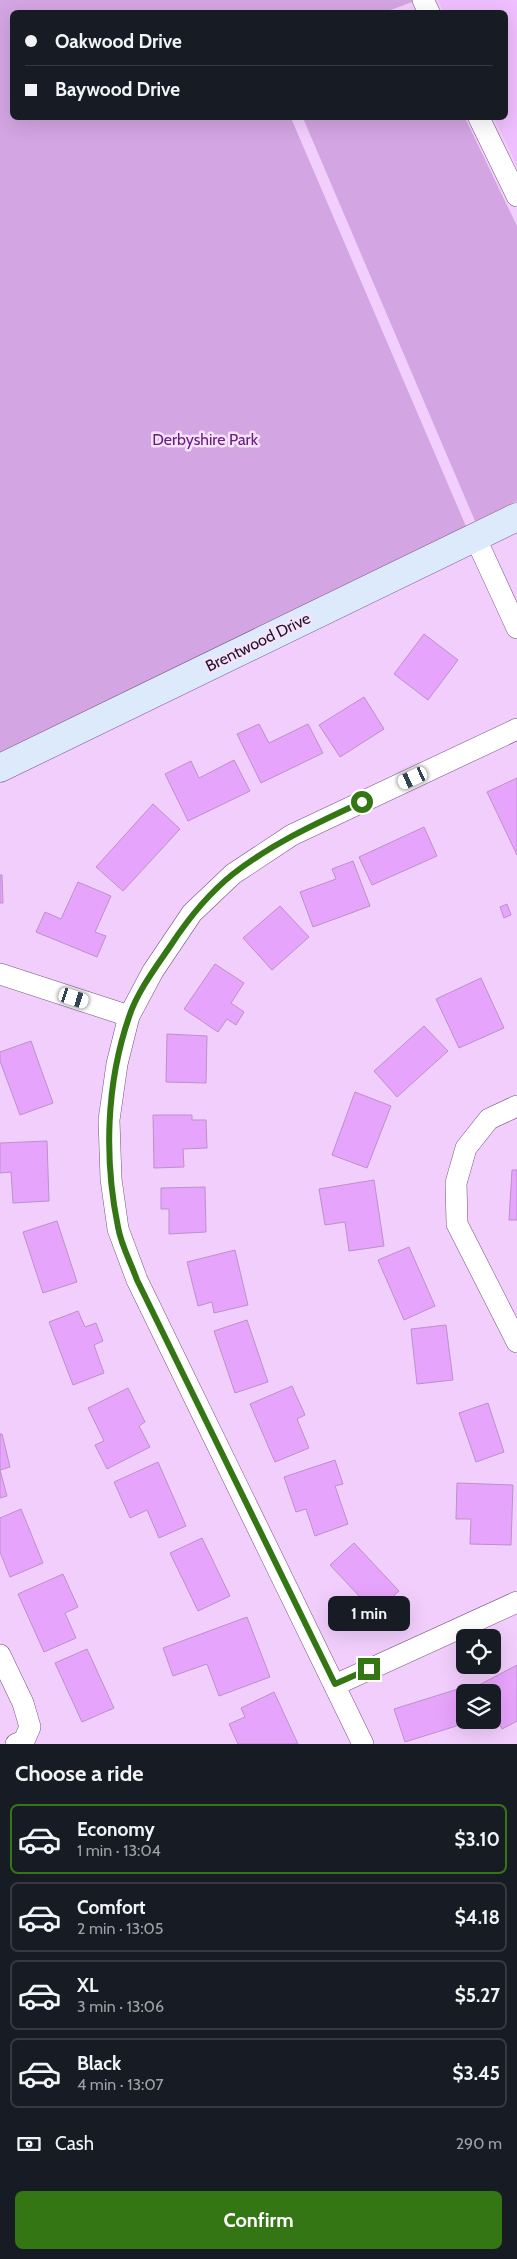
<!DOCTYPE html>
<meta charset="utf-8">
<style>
body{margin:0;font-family:Cabin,sans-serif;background:#242831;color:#f1f3f6;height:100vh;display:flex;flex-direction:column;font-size:19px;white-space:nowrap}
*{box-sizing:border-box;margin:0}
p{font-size:16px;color:#9ea1a6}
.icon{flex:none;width:28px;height:28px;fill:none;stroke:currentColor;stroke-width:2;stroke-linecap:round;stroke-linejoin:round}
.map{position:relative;height:1744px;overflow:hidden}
.drawer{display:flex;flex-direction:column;background:#171b24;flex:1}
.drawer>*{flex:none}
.hud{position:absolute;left:10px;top:10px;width:498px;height:110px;border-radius:8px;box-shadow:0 5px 20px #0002;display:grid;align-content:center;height:110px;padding:0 15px;background:#171b24}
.buttons{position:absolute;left:456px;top:1629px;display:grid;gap:10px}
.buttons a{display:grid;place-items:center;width:45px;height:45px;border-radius:8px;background:#171b24;box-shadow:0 5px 20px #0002;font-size:25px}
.end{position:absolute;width:22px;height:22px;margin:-11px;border:6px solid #347614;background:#fff;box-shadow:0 0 0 2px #fff}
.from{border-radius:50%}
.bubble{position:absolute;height:35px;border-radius:8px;background:#171b24;box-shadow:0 5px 20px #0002;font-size:16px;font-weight:700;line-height:35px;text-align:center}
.car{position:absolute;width:15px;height:30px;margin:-15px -8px;border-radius:6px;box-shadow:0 0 4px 1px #0007;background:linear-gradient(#fff 24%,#345 0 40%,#fff 0 76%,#345 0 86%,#fff 0)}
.hud b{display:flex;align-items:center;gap:18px;height:48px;font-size:19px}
.hud b+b{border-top:1px solid #363941}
.hud i{width:12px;height:12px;background:#f1f3f6}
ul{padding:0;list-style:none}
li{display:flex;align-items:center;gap:15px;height:70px;margin:0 10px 8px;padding:0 5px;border:2px solid #363941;border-radius:8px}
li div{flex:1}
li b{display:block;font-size:19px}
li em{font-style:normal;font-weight:700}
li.active{border-color:#347614}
li>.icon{width:45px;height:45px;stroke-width:1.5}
h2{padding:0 15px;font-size:22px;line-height:60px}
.pay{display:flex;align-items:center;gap:12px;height:55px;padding:0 15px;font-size:19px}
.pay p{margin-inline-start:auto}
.action{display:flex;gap:10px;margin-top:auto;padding:10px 15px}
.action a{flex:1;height:58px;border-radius:8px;background:#347614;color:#fff;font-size:20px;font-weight:700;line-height:58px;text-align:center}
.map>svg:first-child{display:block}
.built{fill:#efbefe}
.green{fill:#d3a5e2}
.building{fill:#e7a4fc;stroke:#bb91c8}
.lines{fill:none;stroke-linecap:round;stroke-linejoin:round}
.street-casing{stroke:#775083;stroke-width:22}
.secondary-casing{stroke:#775083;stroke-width:29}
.street{stroke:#fff;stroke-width:21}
.secondary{stroke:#ddeafc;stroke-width:28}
.route{stroke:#347614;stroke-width:6}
.labels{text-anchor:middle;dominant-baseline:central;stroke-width:5;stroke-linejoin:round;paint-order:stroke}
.park-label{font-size:16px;fill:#6c1b82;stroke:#f4e3fa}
.street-label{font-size:16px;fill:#241429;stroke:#f4e3fa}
</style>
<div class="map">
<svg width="517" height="1744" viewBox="0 0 517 1744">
<rect width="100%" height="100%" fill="#f2cefd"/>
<polygon class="built" points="438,0 517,0 517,166 494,118 505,118 505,12 444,12"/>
<g class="green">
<polygon points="0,0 418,0 385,12 12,12 12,118 291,118 471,538 0,768"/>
<polygon points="303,118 465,118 517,226 517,501 475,521"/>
</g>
<g class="building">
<polygon points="424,634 458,660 428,700 394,674"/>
<polygon points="364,697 384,729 340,757 319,725"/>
<polygon points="259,724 269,743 308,724 323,753 261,783 237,734"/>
<polygon points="234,760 250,791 188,821 165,774 191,761 199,778"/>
<polygon points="517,778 517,855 487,792"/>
<polygon points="153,804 180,829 123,891 96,867"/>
<polygon points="424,827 437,856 372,885 359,857"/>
<polygon points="353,861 370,906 313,927 300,892 336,879 332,869"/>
<polygon points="0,875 2,875 3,903 0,903"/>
<polygon points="78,882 111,896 95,932 106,936 97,957 36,932 45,912 61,919"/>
<polygon points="507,904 511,915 504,918 500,907"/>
<polygon points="280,906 309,937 272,970 243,938"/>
<polygon points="215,964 244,983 231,1003 244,1012 236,1025 227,1019 218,1032 184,1009"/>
<polygon points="481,978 504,1028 459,1048 436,999"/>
<polygon points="424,1026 448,1051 397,1097 374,1071"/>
<polygon points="167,1034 207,1036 206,1083 166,1082"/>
<polygon points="31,1041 53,1103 20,1115 0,1061 0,1052"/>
<polygon points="355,1092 391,1106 367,1168 332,1155"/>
<polygon points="153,1115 192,1115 192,1120 206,1120 207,1148 183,1149 184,1167 154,1168"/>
<polygon points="47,1141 49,1201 13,1203 11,1172 0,1173 0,1143"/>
<polygon points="512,1170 517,1170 517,1220 509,1220"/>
<polygon points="374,1180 384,1246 349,1251 345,1222 325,1225 319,1189"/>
<polygon points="205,1187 206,1232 169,1234 169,1209 161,1209 161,1188"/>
<polygon points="57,1221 77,1282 43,1293 23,1232"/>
<polygon points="409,1247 435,1306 404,1320 378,1260"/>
<polygon points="235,1250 248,1305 214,1313 212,1302 198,1306 187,1262"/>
<polygon points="78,1311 85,1327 96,1323 103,1341 94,1345 104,1373 73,1385 49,1322"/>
<polygon points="247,1320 268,1382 235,1393 214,1331"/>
<polygon points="446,1325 453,1380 417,1384 411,1329"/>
<polygon points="292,1386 305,1415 297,1419 309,1448 275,1462 250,1404"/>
<polygon points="128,1388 145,1422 139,1426 150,1447 107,1469 95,1445 104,1441 88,1408"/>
<polygon points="488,1403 504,1452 476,1462 459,1413"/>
<polygon points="0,1434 2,1434 10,1467 0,1470 7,1496 0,1498"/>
<polygon points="335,1460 343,1484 335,1486 348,1524 315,1536 306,1509 296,1512 284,1477"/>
<polygon points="158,1462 186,1526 159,1538 147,1510 130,1518 114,1482"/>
<polygon points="457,1483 513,1485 511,1545 470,1544 471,1519 456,1519"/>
<polygon points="21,1509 43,1563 10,1577 0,1552 0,1518"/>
<polygon points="202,1538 230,1596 198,1611 170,1553"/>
<polygon points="354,1543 399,1591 375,1613 330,1565"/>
<polygon points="63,1574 78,1607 65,1613 76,1638 44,1652 18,1594"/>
<polygon points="247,1617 270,1677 219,1696 207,1664 173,1676 163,1648"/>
<polygon points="87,1649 114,1708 82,1722 55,1663"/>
<polygon points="517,1665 517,1721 502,1729 492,1711 492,1692 482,1692 479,1685"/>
<polygon points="458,1689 465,1710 465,1720 469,1722 405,1742 394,1709"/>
<polygon points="274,1692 298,1744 238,1744 229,1724 245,1717 241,1708"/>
</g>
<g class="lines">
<g class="street-casing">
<g id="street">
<polyline points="423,0 429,12"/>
<polyline points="479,118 517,196"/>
<polyline points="475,537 517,628"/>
<polyline points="0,974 129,1016"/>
<polyline points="517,1106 489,1119 466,1148 456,1183 457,1224 517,1342"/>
<polyline points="0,1655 23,1703 30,1727 24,1741 16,1744"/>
<polyline points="335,1685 517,1602"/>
<polyline points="363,1744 137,1280 118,1229 111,1179 109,1120 117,1064 129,1016 153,971 192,913 233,874 292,835 517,729"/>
</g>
</g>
<g class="secondary-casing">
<polyline id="secondary" points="0,768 517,517"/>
</g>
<use href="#street" class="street"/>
<use href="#secondary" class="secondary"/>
</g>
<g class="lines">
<path class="route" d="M 362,802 C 317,823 271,844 233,874 C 208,894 188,919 171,945 C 156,967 137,992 129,1017 C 106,1084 104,1159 118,1227 C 121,1245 131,1263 137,1280 L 335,1684 L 369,1669"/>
</g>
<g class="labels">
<g class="park-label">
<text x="205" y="439">Derbyshire Park</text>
</g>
<g class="street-label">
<text transform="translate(258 642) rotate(-26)">Brentwood Drive</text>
</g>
</g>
</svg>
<div class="buttons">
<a><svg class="icon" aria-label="locate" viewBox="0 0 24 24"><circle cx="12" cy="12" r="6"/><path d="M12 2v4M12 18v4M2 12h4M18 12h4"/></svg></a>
<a><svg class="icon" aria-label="layers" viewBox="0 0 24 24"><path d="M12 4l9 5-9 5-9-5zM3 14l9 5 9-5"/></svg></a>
</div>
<i class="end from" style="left:362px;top:802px"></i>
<i class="end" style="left:369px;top:1669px"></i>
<div class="bubble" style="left:328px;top:1596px;width:82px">1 min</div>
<i class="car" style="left:413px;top:778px;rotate:245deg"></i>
<i class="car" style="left:74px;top:998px;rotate:108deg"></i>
<div class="hud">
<b><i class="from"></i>Oakwood Drive</b>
<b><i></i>Baywood Drive</b>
</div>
</div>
<section class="drawer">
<h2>Choose a ride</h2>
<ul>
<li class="active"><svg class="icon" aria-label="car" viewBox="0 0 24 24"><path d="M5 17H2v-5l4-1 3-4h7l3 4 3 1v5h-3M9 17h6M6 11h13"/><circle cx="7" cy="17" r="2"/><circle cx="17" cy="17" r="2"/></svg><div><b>Economy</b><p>1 min · 13:04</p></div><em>$3.10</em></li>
<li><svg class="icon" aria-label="car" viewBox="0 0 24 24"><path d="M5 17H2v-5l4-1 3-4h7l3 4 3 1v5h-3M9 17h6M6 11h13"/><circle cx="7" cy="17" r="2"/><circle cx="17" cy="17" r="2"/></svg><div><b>Comfort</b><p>2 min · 13:05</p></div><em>$4.18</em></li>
<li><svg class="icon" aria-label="car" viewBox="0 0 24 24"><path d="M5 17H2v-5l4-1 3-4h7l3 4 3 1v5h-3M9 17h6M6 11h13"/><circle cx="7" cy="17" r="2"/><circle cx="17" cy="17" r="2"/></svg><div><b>XL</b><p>3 min · 13:06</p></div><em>$5.27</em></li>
<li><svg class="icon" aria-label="car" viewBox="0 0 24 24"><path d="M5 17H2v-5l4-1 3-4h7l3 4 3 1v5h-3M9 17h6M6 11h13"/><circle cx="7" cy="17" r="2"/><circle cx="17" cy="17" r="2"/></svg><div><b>Black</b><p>4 min · 13:07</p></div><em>$3.45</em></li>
</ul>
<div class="pay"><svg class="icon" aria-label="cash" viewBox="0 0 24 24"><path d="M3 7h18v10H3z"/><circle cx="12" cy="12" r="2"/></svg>Cash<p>290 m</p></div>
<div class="action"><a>Confirm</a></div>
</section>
